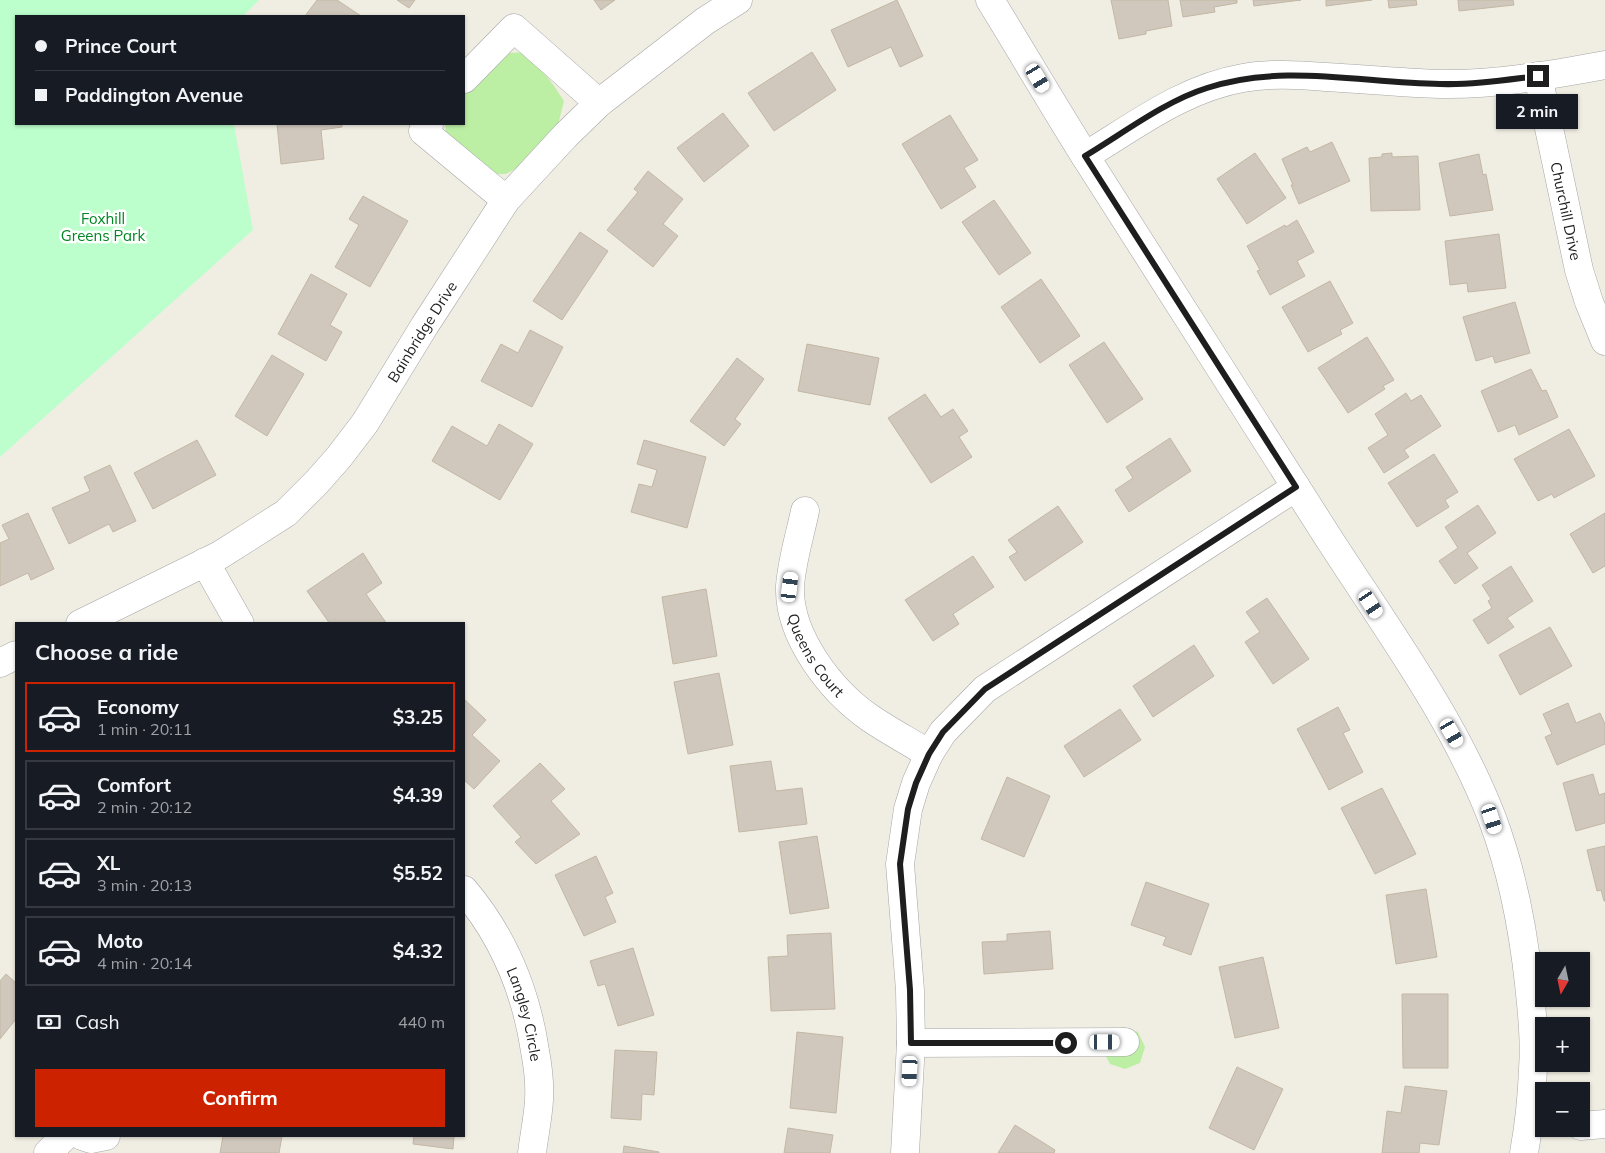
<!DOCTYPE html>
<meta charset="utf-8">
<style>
body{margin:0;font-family:Mulish,sans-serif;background:#20242c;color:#f1f3f6;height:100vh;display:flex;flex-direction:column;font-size:19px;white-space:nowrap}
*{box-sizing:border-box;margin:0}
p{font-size:16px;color:#9ea1a6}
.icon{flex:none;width:28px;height:28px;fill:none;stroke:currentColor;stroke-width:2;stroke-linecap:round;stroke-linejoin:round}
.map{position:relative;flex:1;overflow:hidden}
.drawer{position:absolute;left:15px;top:622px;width:450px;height:515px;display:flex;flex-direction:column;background:#171b24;border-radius:0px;box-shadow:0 1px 4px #0004}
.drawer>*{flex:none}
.hud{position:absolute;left:15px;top:15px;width:450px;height:110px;border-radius:0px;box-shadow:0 1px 4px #0004;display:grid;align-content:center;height:110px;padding:0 20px;background:#171b24}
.needle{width:32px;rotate:189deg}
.fabs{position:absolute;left:1535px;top:952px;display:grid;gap:10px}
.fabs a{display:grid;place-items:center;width:55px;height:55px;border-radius:0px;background:#171b24;box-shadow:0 1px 4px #0004;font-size:25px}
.end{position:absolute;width:22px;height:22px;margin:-11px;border:6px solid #1e1e1e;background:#fff;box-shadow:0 0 0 2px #fff}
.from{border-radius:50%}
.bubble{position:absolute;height:35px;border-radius:0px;background:#171b24;box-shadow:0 1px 4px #0004;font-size:16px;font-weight:700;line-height:35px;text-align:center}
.car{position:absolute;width:15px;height:30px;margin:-15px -8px;border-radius:6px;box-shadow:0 0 4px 1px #0007;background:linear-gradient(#fff 24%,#345 0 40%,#fff 0 76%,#345 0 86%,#fff 0)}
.hud b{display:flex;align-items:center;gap:18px;height:48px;font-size:19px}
.hud b+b{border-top:1px solid #363941}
.hud i{width:12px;height:12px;background:#f1f3f6}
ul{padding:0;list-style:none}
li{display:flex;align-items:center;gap:15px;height:70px;margin:0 10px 8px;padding:0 10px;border:2px solid #363941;border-radius:0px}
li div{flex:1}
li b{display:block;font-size:19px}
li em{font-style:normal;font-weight:700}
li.active{border-color:#c20}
li>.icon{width:45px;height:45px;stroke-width:1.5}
h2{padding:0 20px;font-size:22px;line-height:60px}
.pay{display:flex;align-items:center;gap:12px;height:55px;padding:0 20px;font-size:19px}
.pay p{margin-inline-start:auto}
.button{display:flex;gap:10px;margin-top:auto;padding:10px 20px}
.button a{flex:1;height:58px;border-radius:0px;background:#c20;color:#fff;font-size:20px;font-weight:700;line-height:58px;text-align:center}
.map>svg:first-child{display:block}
.grass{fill:#bcefa4}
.park{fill:#bcfecc}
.building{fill:#d0c8bc;stroke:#c3b7a4}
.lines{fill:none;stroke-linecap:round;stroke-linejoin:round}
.minor-casing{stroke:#a5a5a5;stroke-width:29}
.minor{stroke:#fff;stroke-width:28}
.route{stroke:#1e1e1e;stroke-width:6}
.labels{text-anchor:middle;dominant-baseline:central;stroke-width:5;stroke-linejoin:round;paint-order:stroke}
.street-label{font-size:15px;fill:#1e1e1e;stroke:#fff}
.park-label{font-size:15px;fill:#018723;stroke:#fff}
</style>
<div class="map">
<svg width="1605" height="1153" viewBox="0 0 1605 1153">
<rect width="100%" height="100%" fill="#f0eee3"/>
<g class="grass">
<path d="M 509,53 C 513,53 518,52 521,53 C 534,57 557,89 564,101 L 558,125 L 519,167 L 506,174 L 498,174 L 485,169 L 446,133 L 445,124 L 464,124 L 464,93 L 498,58 Z"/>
<polygon points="1123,1027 1138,1032 1145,1047 1140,1063 1125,1069 1110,1064 1102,1049 1108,1034"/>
</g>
<polygon class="park" points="0,0 259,0 243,16 16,16 16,124 234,124 253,230 0,457"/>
<g class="building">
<polygon points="317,0 337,0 361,16 305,16"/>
<polygon points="397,0 415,0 409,8"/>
<polygon points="594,0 615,0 601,10"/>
<polygon points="897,0 923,56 900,67 891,47 848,67 831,30"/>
<polygon points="1111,0 1168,0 1172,26 1146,31 1146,34 1119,39"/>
<polygon points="1180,0 1237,0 1237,3 1214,7 1215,12 1183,17"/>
<polygon points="1253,0 1301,0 1254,6"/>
<polygon points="1326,0 1372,0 1326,6"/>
<polygon points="1388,0 1416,0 1417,5 1389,8"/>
<polygon points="1458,0 1513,0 1514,5 1459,11"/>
<polygon points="812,52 836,90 774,131 748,93"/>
<polygon points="723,113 749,146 704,182 677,148"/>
<polygon points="950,115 978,160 964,168 976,187 941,209 902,144"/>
<polygon points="277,124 342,124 342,127 321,130 324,159 281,164"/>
<polygon points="1332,142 1350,181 1299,204 1291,185 1293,185 1282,159 1307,147 1310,152"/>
<polygon points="1255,153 1286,198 1247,224 1217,179"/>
<polygon points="1392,153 1392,157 1418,156 1420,210 1371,211 1369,158 1382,157 1382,154"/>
<polygon points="1479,154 1483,175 1486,174 1493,210 1450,216 1439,163"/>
<polygon points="648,171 683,199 663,224 678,236 653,267 607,230 638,192 634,189"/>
<polygon points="363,196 408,221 370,287 335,267 359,225 349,219"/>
<polygon points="994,200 1031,253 999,275 962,222"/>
<polygon points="1297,220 1314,252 1297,261 1305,276 1270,295 1257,271 1260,270 1247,246 1285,225 1286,227"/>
<polygon points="580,232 608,251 562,320 533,301"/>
<polygon points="1499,234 1506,288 1468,292 1467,283 1450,285 1445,241"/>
<polygon points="311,274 347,294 330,325 342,332 326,361 278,334"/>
<polygon points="1041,279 1080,336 1040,363 1001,307"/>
<polygon points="1330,281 1353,323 1340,330 1342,334 1308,352 1282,307"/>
<polygon points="1515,302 1530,353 1495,363 1493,356 1476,361 1463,317"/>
<polygon points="530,330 563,347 532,407 481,381 501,344 518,353"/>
<polygon points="1367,337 1394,380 1383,386 1385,389 1348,413 1318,368"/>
<polygon points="1104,342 1143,399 1107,423 1069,365"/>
<polygon points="807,344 879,358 870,405 798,391"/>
<polygon points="272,355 304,374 267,436 235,416"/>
<polygon points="737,358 764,379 735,419 741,424 724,446 690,421"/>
<polygon points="1531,369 1542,391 1546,390 1558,417 1519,435 1515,425 1498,432 1481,391"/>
<polygon points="1406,393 1411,401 1421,395 1441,426 1404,450 1409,457 1384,473 1368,448 1388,435 1375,414"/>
<polygon points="925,394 941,417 953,409 968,431 959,437 972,457 931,483 888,418"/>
<polygon points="499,424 533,444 500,500 432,461 452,426 487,446"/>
<polygon points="1569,429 1595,476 1554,498 1552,494 1538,501 1514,459"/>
<polygon points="1170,438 1191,471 1129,512 1115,490 1133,478 1126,467"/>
<polygon points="197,440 216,475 153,509 134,473"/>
<polygon points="644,440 706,457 687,528 631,512 639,484 652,487 657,470 637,464"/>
<polygon points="1434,454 1458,492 1445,500 1449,507 1417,527 1388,483"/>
<polygon points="110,465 136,521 113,532 109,524 69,544 52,508 90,491 84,477"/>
<polygon points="1478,505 1496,533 1467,553 1478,568 1455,584 1439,561 1458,548 1445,527"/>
<polygon points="1058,506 1083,542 1025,581 1009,557 1017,552 1008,540"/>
<polygon points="28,513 54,569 31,580 28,573 0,586 0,543 9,539 2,525"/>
<polygon points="1605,513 1605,566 1593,573 1570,534"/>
<polygon points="363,553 382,583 366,594 387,624 330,624 307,591"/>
<polygon points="973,556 994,587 953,614 959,624 933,641 905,600"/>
<polygon points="1511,566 1533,601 1507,618 1514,627 1488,644 1473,620 1492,608 1488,601 1491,599 1482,585"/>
<polygon points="706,589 717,656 673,664 662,597"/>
<polygon points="1267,598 1309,659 1273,684 1245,642 1260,632 1246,612"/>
<polygon points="1550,627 1572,666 1520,695 1499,655"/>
<polygon points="1194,645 1214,676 1153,717 1133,686"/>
<polygon points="719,673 733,745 688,754 674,682"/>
<polygon points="464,699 486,720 472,735 500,761 474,789 464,780"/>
<polygon points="1568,703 1576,723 1600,713 1605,724 1605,744 1557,765 1545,737 1552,734 1543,714"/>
<polygon points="1338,707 1350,730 1343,733 1363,772 1329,790 1297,729"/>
<polygon points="1120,709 1141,740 1084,777 1064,746"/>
<polygon points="771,761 776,791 802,788 807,824 739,832 730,766"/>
<polygon points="540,763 565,789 551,801 580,834 536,864 515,842 521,837 493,806"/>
<polygon points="1593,774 1599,795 1605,793 1605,823 1576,831 1563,783"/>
<polygon points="1007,777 1050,796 1024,857 981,839"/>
<polygon points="1382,788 1416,854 1375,874 1341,808"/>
<polygon points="817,836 829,908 790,914 779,842"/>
<polygon points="1605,846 1605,901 1604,901 1601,890 1597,891 1587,850"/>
<polygon points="596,856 613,893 605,897 616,922 584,936 555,875"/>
<polygon points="1146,882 1209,904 1191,955 1163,945 1166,937 1131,925"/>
<polygon points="1426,889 1437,957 1396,964 1386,895"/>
<polygon points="1050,931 1053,969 984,974 982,942 1007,941 1007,934"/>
<polygon points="831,933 835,1009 771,1011 768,957 788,956 787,935"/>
<polygon points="633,948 654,1015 618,1026 605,984 598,986 590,961"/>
<polygon points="1263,957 1279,1028 1235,1038 1219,967"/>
<polygon points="6,974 16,983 16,1019 0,1039 0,981"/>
<polygon points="1402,994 1448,994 1448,1068 1403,1068"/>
<polygon points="797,1032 843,1037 836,1113 790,1108"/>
<polygon points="615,1050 657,1052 654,1095 642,1094 641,1120 611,1118"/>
<polygon points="1237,1067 1283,1089 1254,1150 1209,1128"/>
<polygon points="1405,1086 1447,1091 1439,1145 1420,1143 1419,1153 1382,1153 1387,1111 1401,1113"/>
<polygon points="1015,1125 1055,1150 1054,1153 998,1153"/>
<polygon points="788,1128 833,1135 830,1153 784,1153"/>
<polygon points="223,1136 282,1136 279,1153 220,1153"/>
<polygon points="414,1136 454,1136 453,1149 413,1144"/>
<polygon points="624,1146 659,1152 659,1153 623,1153"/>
</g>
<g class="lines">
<g class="minor-casing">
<g id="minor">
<path d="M 990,0 C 1022,52 1053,105 1085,156 C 1162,278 1240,399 1317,520 C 1378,617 1451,712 1492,818 C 1512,871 1523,928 1529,984 C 1532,1012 1535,1041 1533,1069 C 1532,1097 1529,1125 1524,1153"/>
<path id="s1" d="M 1538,76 L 1579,270 L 1589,302 L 1605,341"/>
<polyline points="464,79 514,28 599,103"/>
<polyline points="429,124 423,131 506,200"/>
<path d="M 1085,156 C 1135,126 1184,88 1243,78 C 1270,73 1299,75 1326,77 C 1364,79 1402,83 1440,84 C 1495,85 1551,75 1605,65"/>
<path id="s2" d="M 805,511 C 800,535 792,560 790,586 C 788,636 831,691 870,718 C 889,731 910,742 929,754"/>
<polyline points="205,562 240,624"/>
<path id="s3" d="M 80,624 L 220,555 L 286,513 L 317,482 L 339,457 L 365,423 L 425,325 L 506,200 L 566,135 L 599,103 L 705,21 L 738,0"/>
<polyline points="0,663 16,655"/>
<path id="s4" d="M 464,890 C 503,936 526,991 535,1051 C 538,1067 540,1084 539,1100 C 538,1118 534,1136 532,1153"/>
<polyline points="911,1043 1125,1042"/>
<polyline points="1581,1126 1605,1124"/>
<polyline points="82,1136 91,1139 106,1136"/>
<polyline points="48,1153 65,1136"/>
<polyline points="905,1153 911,1043 910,990 900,864 908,809 916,783 929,754 943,732 985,689 1296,487"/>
</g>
</g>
<use href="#minor" class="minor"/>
</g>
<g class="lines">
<path class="route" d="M 1066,1043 L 911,1043 L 910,990 L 900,864 L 908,809 L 916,783 L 929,754 L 943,732 L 985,689 L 1296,487 L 1085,156 C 1122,134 1165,101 1207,88 C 1282,63 1362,83 1440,84 C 1472,85 1505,80 1538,76"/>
</g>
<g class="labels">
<g class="street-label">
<text stroke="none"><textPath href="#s1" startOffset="138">Churchill Drive</textPath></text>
<text stroke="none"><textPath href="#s3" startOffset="462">Bainbridge Drive</textPath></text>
<text stroke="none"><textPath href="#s2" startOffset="152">Queens Court</textPath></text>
<text stroke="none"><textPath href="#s4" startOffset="140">Langley Circle</textPath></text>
</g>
<g class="park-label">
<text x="103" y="218">Foxhill<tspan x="103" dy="17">Greens Park</tspan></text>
</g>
</g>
</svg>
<div class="fabs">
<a><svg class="needle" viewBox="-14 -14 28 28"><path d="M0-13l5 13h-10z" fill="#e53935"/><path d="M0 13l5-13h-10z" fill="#9ea1a6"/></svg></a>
<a>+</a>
<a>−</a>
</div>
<i class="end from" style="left:1066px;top:1043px"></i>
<i class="end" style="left:1538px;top:76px"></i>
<div class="bubble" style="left:1496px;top:94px;width:82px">2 min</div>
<i class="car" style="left:1038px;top:78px;rotate:149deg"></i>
<i class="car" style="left:790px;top:587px;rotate:7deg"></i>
<i class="car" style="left:1371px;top:604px;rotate:147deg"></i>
<i class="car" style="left:1452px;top:733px;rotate:150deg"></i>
<i class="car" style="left:1492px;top:819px;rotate:162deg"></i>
<i class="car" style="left:1105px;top:1042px;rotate:90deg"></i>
<i class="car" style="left:910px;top:1071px;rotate:183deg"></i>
<div class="hud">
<b><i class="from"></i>Prince Court</b>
<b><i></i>Paddington Avenue</b>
</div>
<section class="drawer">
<h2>Choose a ride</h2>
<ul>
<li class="active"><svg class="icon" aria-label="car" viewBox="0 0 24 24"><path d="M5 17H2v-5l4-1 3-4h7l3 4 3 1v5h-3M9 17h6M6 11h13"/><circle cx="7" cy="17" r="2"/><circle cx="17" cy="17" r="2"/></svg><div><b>Economy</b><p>1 min · 20:11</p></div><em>$3.25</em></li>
<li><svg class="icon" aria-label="car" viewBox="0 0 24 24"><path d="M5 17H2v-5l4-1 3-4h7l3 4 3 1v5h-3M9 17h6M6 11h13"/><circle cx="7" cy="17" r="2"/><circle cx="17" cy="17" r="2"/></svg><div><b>Comfort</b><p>2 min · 20:12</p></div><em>$4.39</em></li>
<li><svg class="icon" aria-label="car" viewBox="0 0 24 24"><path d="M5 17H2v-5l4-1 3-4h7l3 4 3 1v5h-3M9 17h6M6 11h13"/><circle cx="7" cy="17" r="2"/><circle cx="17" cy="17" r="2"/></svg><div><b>XL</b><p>3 min · 20:13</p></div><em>$5.52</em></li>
<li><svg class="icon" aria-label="car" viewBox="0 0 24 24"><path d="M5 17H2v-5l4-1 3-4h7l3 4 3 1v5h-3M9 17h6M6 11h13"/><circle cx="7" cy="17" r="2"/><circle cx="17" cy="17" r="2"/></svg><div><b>Moto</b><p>4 min · 20:14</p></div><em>$4.32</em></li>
</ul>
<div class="pay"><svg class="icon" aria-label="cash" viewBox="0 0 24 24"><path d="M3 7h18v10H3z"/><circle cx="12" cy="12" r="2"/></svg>Cash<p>440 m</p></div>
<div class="button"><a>Confirm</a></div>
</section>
</div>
